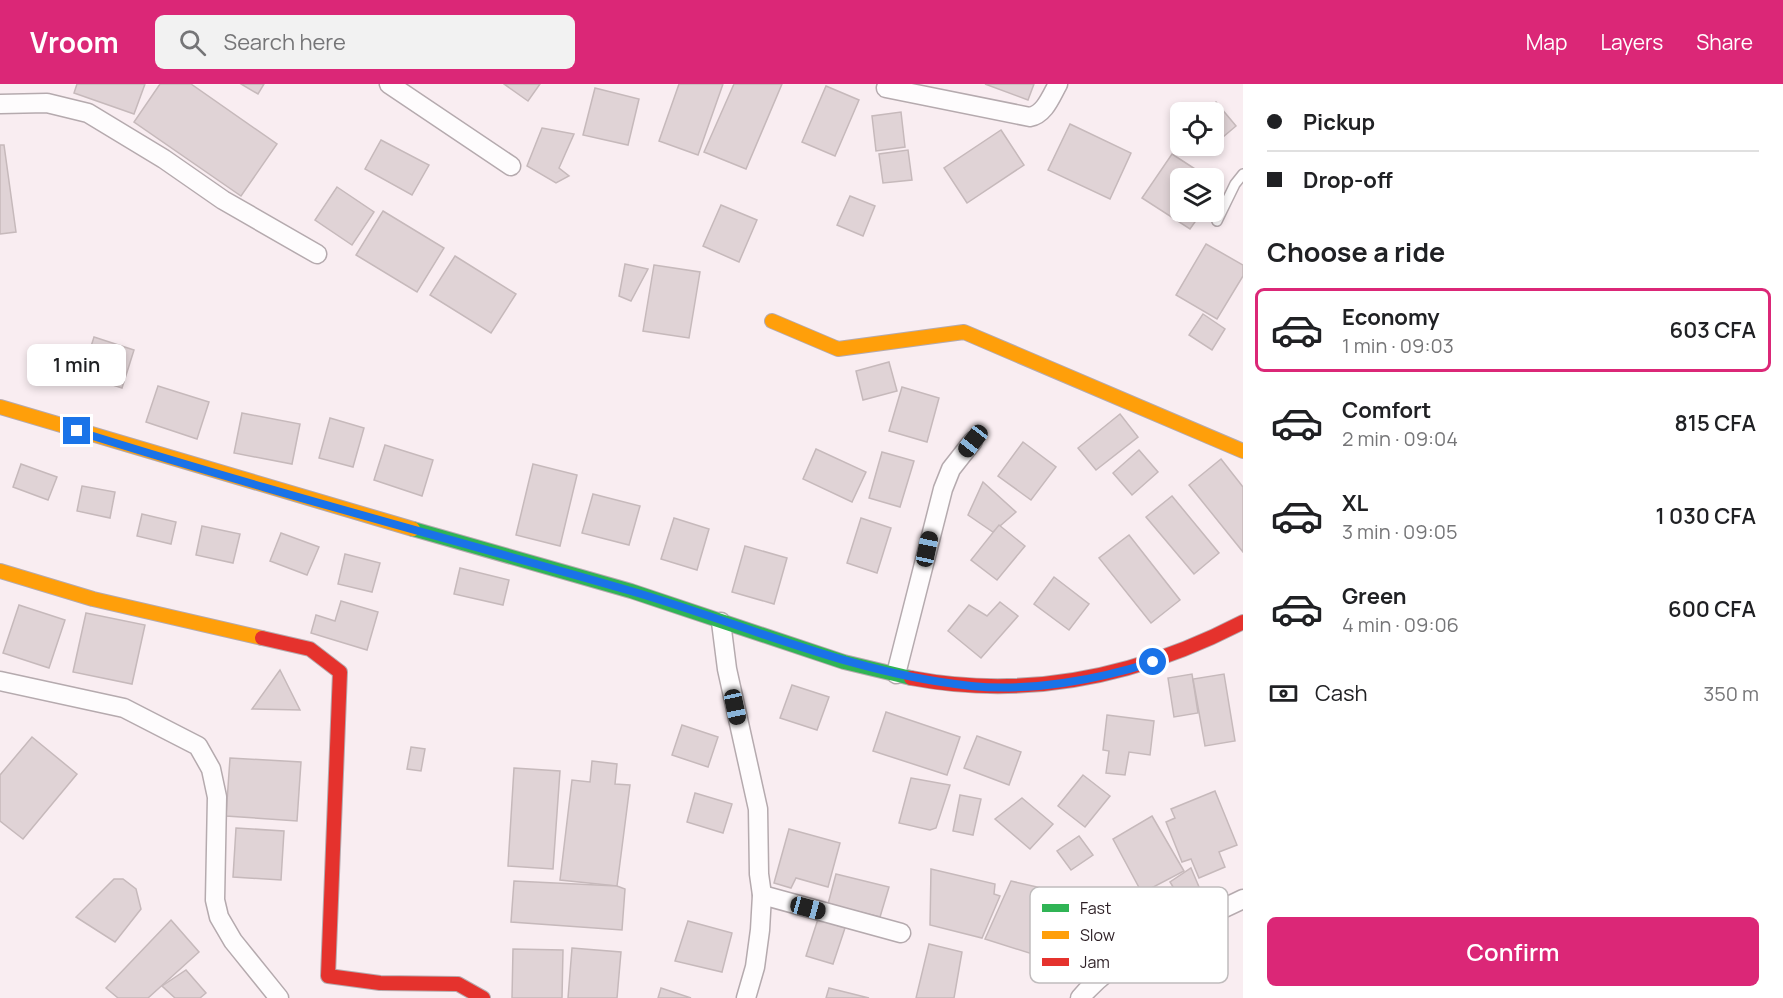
<!DOCTYPE html>
<meta charset="utf-8">
<style>
body{margin:0;font-family:Manrope,sans-serif;background:#f2f2f2;color:#202124;height:100vh;display:flex;flex-direction:column;font-size:22px;white-space:nowrap}
*{box-sizing:border-box;margin:0}
p{font-size:20px;color:#757577}
.icon{flex:none;width:33px;height:33px;fill:none;stroke:currentColor;stroke-width:2;stroke-linecap:round;stroke-linejoin:round}
.map{position:relative;flex:1;overflow:hidden}
.panel{display:flex;flex-direction:column;background:#fff;width:540px}
.panel>*{flex:none}
.hud{display:grid;align-content:center;height:132px;padding:0 24px;background:#fff}
.controls{position:absolute;left:1170px;top:18px;display:grid;gap:12px}
.controls a{display:grid;place-items:center;width:54px;height:54px;border-radius:9px;background:#fff;box-shadow:0 3px 9px #0003;font-size:30px}
.end{position:absolute;width:27px;height:27px;margin:-14px;border:8px solid #1a73e8;background:#fff;box-shadow:0 0 0 3px #fff}
.from{border-radius:50%}
.bubble{position:absolute;height:42px;border-radius:9px;background:#fff;box-shadow:0 3px 9px #0003;font-size:20px;font-weight:600;line-height:42px;text-align:center}
.car{position:absolute;width:18px;height:36px;margin:-18px -9px;border-radius:8px;box-shadow:0 0 4px 2px #0007;background:linear-gradient(#222 24%,#8ab4d8 0 40%,#222 0 76%,#8ab4d8 0 86%,#222 0)}
.hud b{display:flex;align-items:center;gap:21px;height:57px;font-size:22px}
.hud b+b{border-top:2px solid #e0e0e0}
.hud i{width:15px;height:15px;background:#202124}
ul{padding:0;list-style:none}
li{display:flex;align-items:center;gap:18px;height:84px;margin:0 12px 9px;padding:0 12px;border:3px solid transparent;border-radius:9px}
li div{flex:1}
li b{display:block;font-size:22px}
li em{font-style:normal;font-weight:600}
li.on{border-color:#db2777}
li>.icon{width:54px;height:54px;stroke-width:1.5}
h2{padding:0 24px;font-size:27px;line-height:72px}
.pay{display:flex;align-items:center;gap:15px;height:66px;padding:0 24px;font-size:22px}
.pay p{margin-inline-start:auto}
.button{display:flex;gap:12px;margin-top:auto;padding:12px 24px}
.button a{flex:1;height:69px;border-radius:9px;background:#db2777;color:#fff;font-size:24px;font-weight:600;line-height:69px;text-align:center}
header{display:flex;align-items:center;gap:36px;box-sizing:border-box;height:84px;padding:0 30px;background:#db2777;color:#fff}
header strong{font-size:28px}
nav{display:flex;gap:33px;margin-inline-start:auto;font-size:21px}
.search{width:420px;height:54px;background:#f2f2f2;display:flex;align-items:center;gap:15px;box-sizing:border-box;padding:0 21px;border-radius:9px;color:#757577;font-size:22px}
main{display:flex;flex:1;min-height:0}
.map>svg:first-child{display:block}
.building{fill:#e0d3d6;stroke:#c6b9bb;stroke-width:1.5}
.lines{fill:none;stroke-linecap:round;stroke-linejoin:round}
.lane-casing{stroke:#b5aaae;stroke-width:12}
.street-casing{stroke:#b5aaae;stroke-width:21}
.fast-casing{stroke:#b5aaae;stroke-width:16}
.slow-casing{stroke:#b5aaae;stroke-width:16}
.jam-casing{stroke:#b5aaae;stroke-width:16}
.lane{stroke:#fefcfd;stroke-width:9}
.street{stroke:#fefcfd;stroke-width:18}
.fast{stroke:#30b455;stroke-width:14}
.slow{stroke:#ff9f0a;stroke-width:14}
.jam{stroke:#e5322d;stroke-width:14}
.route{stroke:#1a73e8;stroke-width:8}
.key{fill:#fff;stroke:#c0bcbd;stroke-width:1.5}
.key-label{font-size:16px;fill:#2c1e24}
</style>
<header>
<strong>Vroom</strong>
<div class="search"><svg class="icon" aria-label="search" viewBox="0 0 24 24"><circle cx="10" cy="10" r="6"/><path d="M15 15l6 6"/></svg>Search here</div>
<nav><a>Map</a><a>Layers</a><a>Share</a></nav>
</header>
<main>
<div class="map">
<svg width="1243" height="914" viewBox="0 0 1243 914">
<rect width="100%" height="100%" fill="#f9edf1"/>
<g class="building">
<polygon points="77,0 145,0 134,30 74,9"/>
<polygon points="160,0 191,0 277,60 241,112 134,38"/>
<polygon points="241,0 264,0 258,10"/>
<polygon points="504,0 540,0 528,17"/>
<polygon points="679,0 723,0 698,71 659,57"/>
<polygon points="734,0 782,0 746,85 704,68"/>
<polygon points="985,0 1034,0 1028,16"/>
<polygon points="826,2 859,16 835,72 802,58"/>
<polygon points="595,4 639,15 628,61 583,51"/>
<polygon points="1216,18 1236,42 1216,59 1214,56 1214,28 1203,28"/>
<polygon points="901,28 905,63 876,67 872,32"/>
<polygon points="1070,40 1131,69 1110,115 1048,86"/>
<polygon points="542,44 574,50 559,84 569,92 556,99 527,82"/>
<polygon points="1001,46 1024,81 967,119 944,84"/>
<polygon points="381,56 429,81 412,111 365,85"/>
<polygon points="0,61 4,61 16,148 0,150"/>
<polygon points="908,66 912,96 883,99 879,70"/>
<polygon points="1172,70 1209,94 1180,94 1180,128 1202,128 1190,145 1142,114"/>
<polygon points="337,103 374,128 352,161 315,136"/>
<polygon points="850,112 875,122 863,152 837,141"/>
<polygon points="721,121 757,136 739,178 703,162"/>
<polygon points="383,127 444,164 417,208 356,171"/>
<polygon points="1206,160 1243,181 1243,192 1217,235 1176,211"/>
<polygon points="455,172 516,210 491,249 430,211"/>
<polygon points="625,180 648,185 631,217 619,212"/>
<polygon points="654,181 700,188 689,254 643,247"/>
<polygon points="1203,230 1225,245 1212,266 1189,251"/>
<polygon points="94,253 134,266 122,304 82,291"/>
<polygon points="889,278 897,307 863,316 856,287"/>
<polygon points="158,302 209,318 197,355 146,338"/>
<polygon points="902,303 939,314 927,358 889,347"/>
<polygon points="242,329 300,340 292,380 234,369"/>
<polygon points="1120,330 1138,353 1096,386 1078,364"/>
<polygon points="330,334 364,344 353,383 319,374"/>
<polygon points="1023,358 1056,383 1031,416 998,392"/>
<polygon points="385,361 433,376 422,412 374,396"/>
<polygon points="816,365 866,388 852,418 803,395"/>
<polygon points="1139,366 1158,388 1132,411 1113,389"/>
<polygon points="882,368 914,377 900,423 869,414"/>
<polygon points="1221,375 1243,403 1243,468 1189,401"/>
<polygon points="21,380 57,393 48,416 13,403"/>
<polygon points="533,380 577,391 560,462 516,451"/>
<polygon points="983,398 1016,428 993,448 968,431"/>
<polygon points="82,402 115,408 110,434 77,427"/>
<polygon points="593,410 640,422 629,461 582,449"/>
<polygon points="1172,412 1219,469 1194,490 1146,433"/>
<polygon points="142,430 176,438 171,460 137,452"/>
<polygon points="674,434 709,445 697,486 661,475"/>
<polygon points="861,434 891,444 877,489 847,479"/>
<polygon points="999,441 1025,462 997,496 971,476"/>
<polygon points="202,442 240,450 233,479 196,471"/>
<polygon points="281,449 319,463 307,491 270,477"/>
<polygon points="1129,451 1180,516 1151,539 1099,474"/>
<polygon points="745,462 787,474 774,520 732,508"/>
<polygon points="345,470 380,479 372,508 338,500"/>
<polygon points="460,484 509,496 503,521 454,510"/>
<polygon points="1054,493 1089,520 1069,546 1034,520"/>
<polygon points="341,517 378,528 367,566 311,549 316,531 335,537"/>
<polygon points="1000,518 1018,532 981,574 948,547 969,521 987,532"/>
<polygon points="19,521 65,536 49,584 3,569"/>
<polygon points="86,529 145,541 132,600 73,588"/>
<polygon points="280,586 300,626 252,625"/>
<polygon points="1192,590 1198,629 1174,633 1168,594"/>
<polygon points="1224,590 1235,657 1205,662 1193,595"/>
<polygon points="792,601 829,613 817,646 780,634"/>
<polygon points="886,628 960,653 947,691 873,667"/>
<polygon points="1107,631 1154,637 1150,671 1129,668 1125,691 1106,689 1109,667 1103,666"/>
<polygon points="682,641 718,653 708,683 672,671"/>
<polygon points="977,652 1021,668 1009,701 964,684"/>
<polygon points="32,653 77,690 23,755 0,737 0,691"/>
<polygon points="411,663 425,665 421,687 407,685"/>
<polygon points="230,674 301,678 297,737 226,732"/>
<polygon points="592,677 617,680 615,700 630,701 617,802 560,796 572,696 590,698"/>
<polygon points="514,684 560,687 553,785 508,782"/>
<polygon points="1083,691 1110,712 1085,743 1058,722"/>
<polygon points="911,694 950,701 936,744 930,746 899,739"/>
<polygon points="1215,707 1237,761 1219,768 1225,783 1199,794 1191,775 1182,778 1166,738 1175,734 1171,725"/>
<polygon points="695,709 732,720 723,749 687,738"/>
<polygon points="960,711 981,715 973,751 953,747"/>
<polygon points="1022,714 1053,740 1030,765 995,735"/>
<polygon points="1152,732 1184,787 1142,809 1113,755"/>
<polygon points="236,744 284,747 281,796 233,793"/>
<polygon points="789,745 840,759 828,803 796,794 791,804 774,799"/>
<polygon points="1079,752 1093,771 1071,786 1057,767"/>
<polygon points="1191,784 1202,810 1184,821 1170,798"/>
<polygon points="931,785 995,800 994,810 1000,812 982,854 930,841"/>
<polygon points="836,790 889,803 880,833 828,820"/>
<polygon points="114,795 123,795 136,805 141,825 115,858 76,833"/>
<polygon points="514,797 617,802 625,805 622,846 511,838"/>
<polygon points="1011,797 1050,806 1088,874 1080,885 985,855"/>
<polygon points="818,835 845,844 833,880 806,872"/>
<polygon points="171,836 199,868 148,914 118,914 106,904"/>
<polygon points="688,837 732,849 722,888 675,877"/>
<polygon points="929,860 962,868 954,914 916,914"/>
<polygon points="572,864 621,868 617,914 568,914"/>
<polygon points="513,865 563,866 562,914 512,914"/>
<polygon points="186,886 206,909 200,914 175,914 162,902"/>
<polygon points="661,904 691,914 658,914"/>
<polygon points="829,904 869,914 826,914"/>
</g>
<g class="lines">
<g class="lane-casing">
<polyline id="lane" points="1217,137 1235,100 1243,90"/>
</g>
<g class="street-casing">
<g id="street">
<polyline points="389,0 511,82"/>
<path d="M 886,4 L 1030,33 C 1045,30 1051,12 1058,0"/>
<polyline points="0,20 47,19 88,29 164,75 223,116 317,170"/>
<polyline points="721,538 727,585 758,725 759,790 762,811 760,846 755,883 746,914"/>
<polyline points="896,590 943,405 951,385 973,357"/>
<polyline points="0,597 124,624 198,662 211,685 217,713 215,816 219,833 233,857 279,914"/>
<polyline points="762,811 901,849"/>
<path d="M 1080,914 C 1122,865 1186,843 1243,815"/>
</g>
</g>
<g class="fast-casing">
<polyline id="fast" points="413,445 631,507 844,578 911,594"/>
</g>
<g class="slow-casing">
<g id="slow">
<polyline points="772,237 838,265 964,248 1243,367"/>
<polyline points="0,323 413,445"/>
<polyline points="0,487 93,515 262,554"/>
</g>
</g>
<g class="jam-casing">
<g id="jam">
<polyline points="262,554 310,565 340,588 328,892 380,899 458,900 483,914"/>
<path d="M 911,594 C 1027,616 1139,592 1243,538"/>
</g>
</g>
<use href="#lane" class="lane"/>
<use href="#street" class="street"/>
<use href="#fast" class="fast"/>
<use href="#slow" class="slow"/>
<use href="#jam" class="jam"/>
</g>
<g class="lines">
<path class="route" d="M 77,347 C 261,405 447,454 631,507 C 744,540 853,590 971,602 C 1030,608 1097,596 1153,578"/>
</g>
<rect x="1030" y="803" width="198" height="96" rx="9" class="key"/>
<rect x="1042" y="820" width="27" height="8" fill="#30b455"/>
<rect x="1042" y="847" width="27" height="8" fill="#ff9f0a"/>
<rect x="1042" y="874" width="27" height="8" fill="#e5322d"/>
<g class="key-label">
<text x="1080" y="830">Fast</text>
<text x="1080" y="857">Slow</text>
<text x="1080" y="884">Jam</text>
</g>
</svg>
<div class="controls">
<a><svg class="icon" aria-label="locate" viewBox="0 0 24 24"><circle cx="12" cy="12" r="6"/><path d="M12 2v4M12 18v4M2 12h4M18 12h4"/></svg></a>
<a><svg class="icon" aria-label="layers" viewBox="0 0 24 24"><path d="M12 4l9 5-9 5-9-5zM3 14l9 5 9-5"/></svg></a>
</div>
<i class="end from" style="left:1153px;top:578px"></i>
<i class="end" style="left:77px;top:347px"></i>
<div class="bubble" style="left:27px;top:260px;width:99px">1 min</div>
<i class="car" style="left:973px;top:357px;rotate:218deg"></i>
<i class="car" style="left:927px;top:465px;rotate:12deg"></i>
<i class="car" style="left:735px;top:623px;rotate:168deg"></i>
<i class="car" style="left:808px;top:824px;rotate:105deg"></i>
</div>
<section class="panel">
<div class="hud">
<b><i class="from"></i>Pickup</b>
<b><i></i>Drop-off</b>
</div>
<h2>Choose a ride</h2>
<ul>
<li class="on"><svg class="icon" aria-label="car" viewBox="0 0 24 24"><path d="M5 17H2v-5l4-1 3-4h7l3 4 3 1v5h-3M9 17h6M6 11h13"/><circle cx="7" cy="17" r="2"/><circle cx="17" cy="17" r="2"/></svg><div><b>Economy</b><p>1 min · 09:03</p></div><em>603 CFA</em></li>
<li><svg class="icon" aria-label="car" viewBox="0 0 24 24"><path d="M5 17H2v-5l4-1 3-4h7l3 4 3 1v5h-3M9 17h6M6 11h13"/><circle cx="7" cy="17" r="2"/><circle cx="17" cy="17" r="2"/></svg><div><b>Comfort</b><p>2 min · 09:04</p></div><em>815 CFA</em></li>
<li><svg class="icon" aria-label="car" viewBox="0 0 24 24"><path d="M5 17H2v-5l4-1 3-4h7l3 4 3 1v5h-3M9 17h6M6 11h13"/><circle cx="7" cy="17" r="2"/><circle cx="17" cy="17" r="2"/></svg><div><b>XL</b><p>3 min · 09:05</p></div><em>1 030 CFA</em></li>
<li><svg class="icon" aria-label="car" viewBox="0 0 24 24"><path d="M5 17H2v-5l4-1 3-4h7l3 4 3 1v5h-3M9 17h6M6 11h13"/><circle cx="7" cy="17" r="2"/><circle cx="17" cy="17" r="2"/></svg><div><b>Green</b><p>4 min · 09:06</p></div><em>600 CFA</em></li>
</ul>
<div class="pay"><svg class="icon" aria-label="cash" viewBox="0 0 24 24"><path d="M3 7h18v10H3z"/><circle cx="12" cy="12" r="2"/></svg>Cash<p>350 m</p></div>
<div class="button"><a>Confirm</a></div>
</section>
</main>
